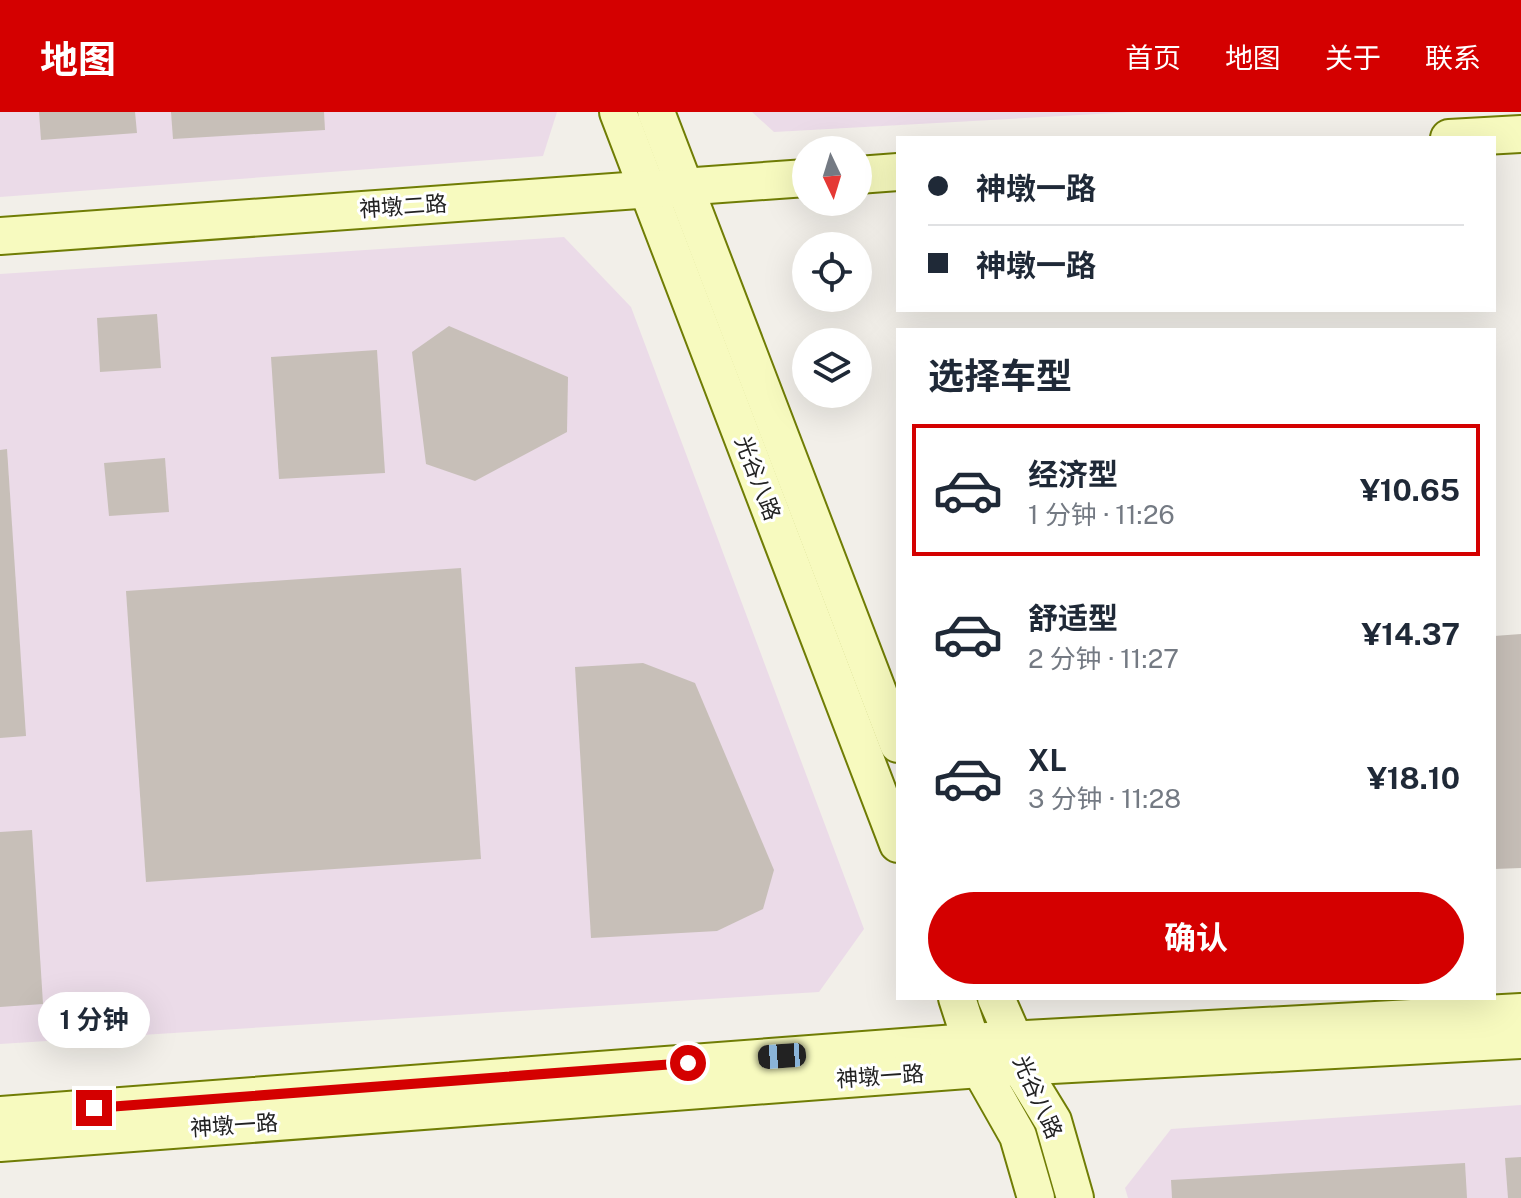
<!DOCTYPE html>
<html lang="zh">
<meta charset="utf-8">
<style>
body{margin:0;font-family:"Public Sans","Noto Sans SC",sans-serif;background:#f6f6f7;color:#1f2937;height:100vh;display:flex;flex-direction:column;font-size:30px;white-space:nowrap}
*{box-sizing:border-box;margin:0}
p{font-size:26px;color:#747a83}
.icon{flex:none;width:44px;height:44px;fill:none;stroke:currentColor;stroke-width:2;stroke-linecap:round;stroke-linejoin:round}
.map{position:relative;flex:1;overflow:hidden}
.panel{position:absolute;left:896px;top:216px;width:600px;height:672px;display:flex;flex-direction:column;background:#fff;border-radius:0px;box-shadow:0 8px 32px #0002}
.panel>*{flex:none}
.hud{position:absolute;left:896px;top:24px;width:600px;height:176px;border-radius:0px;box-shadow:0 8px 32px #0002;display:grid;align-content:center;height:176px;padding:0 32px;background:#fff}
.needle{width:52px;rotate:176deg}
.fabs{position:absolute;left:792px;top:24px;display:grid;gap:16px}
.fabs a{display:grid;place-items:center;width:80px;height:80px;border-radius:50%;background:#fff;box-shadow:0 8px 32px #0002;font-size:40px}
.end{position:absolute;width:36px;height:36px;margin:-18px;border:10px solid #d40000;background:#fff;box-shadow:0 0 0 4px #fff}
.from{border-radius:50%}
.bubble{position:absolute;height:56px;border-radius:28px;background:#fff;box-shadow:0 8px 32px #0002;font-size:26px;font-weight:700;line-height:56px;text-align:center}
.car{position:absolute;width:24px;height:48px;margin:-24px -12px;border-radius:10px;box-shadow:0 0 6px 2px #0007;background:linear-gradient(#222 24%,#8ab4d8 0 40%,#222 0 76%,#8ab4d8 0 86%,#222 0)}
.hud b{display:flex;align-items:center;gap:28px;height:76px;font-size:30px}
.hud b+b{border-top:2px solid #e0e1e3}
.hud i{width:20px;height:20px;background:#1f2937}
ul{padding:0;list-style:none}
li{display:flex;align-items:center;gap:24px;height:132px;margin:0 16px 12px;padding:0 16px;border:4px solid transparent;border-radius:0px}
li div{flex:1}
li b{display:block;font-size:30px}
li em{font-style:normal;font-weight:700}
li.active{border-color:#d40000}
li>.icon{width:72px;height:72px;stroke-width:1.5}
h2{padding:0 32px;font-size:36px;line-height:96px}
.primary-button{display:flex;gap:16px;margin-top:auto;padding:16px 32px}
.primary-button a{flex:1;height:92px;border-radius:48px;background:#d40000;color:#fff;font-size:32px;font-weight:700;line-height:92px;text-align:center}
header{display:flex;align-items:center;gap:48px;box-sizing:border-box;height:112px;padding:0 40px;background:#d40000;color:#fff}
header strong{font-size:38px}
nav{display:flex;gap:44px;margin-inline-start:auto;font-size:28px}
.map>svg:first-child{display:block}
.industrial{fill:#ebdbe8}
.building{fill:#c7bfb8}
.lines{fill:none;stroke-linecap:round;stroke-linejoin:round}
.secondary-casing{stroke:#707d05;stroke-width:40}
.secondary{stroke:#f7fabf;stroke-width:36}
.route{stroke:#d40000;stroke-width:10}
.labels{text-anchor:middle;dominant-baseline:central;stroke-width:6;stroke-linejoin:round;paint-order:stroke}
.street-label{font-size:22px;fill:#222;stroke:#fff}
</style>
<header>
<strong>地图</strong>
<nav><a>首页</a><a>地图</a><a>关于</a><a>联系</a></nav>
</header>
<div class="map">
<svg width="1521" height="1086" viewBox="0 0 1521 1086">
<rect width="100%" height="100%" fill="#f2efe9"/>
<g class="industrial">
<polygon points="0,0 557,0 543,44 0,85"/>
<polygon points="752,0 1133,0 774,20"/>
<polygon points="564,125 631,195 864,817 819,880 0,932 0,162"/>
<polygon points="1521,993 1521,1086 1128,1086 1125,1076 1171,1017"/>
</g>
<g class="building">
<polygon points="39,0 135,0 137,21 41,28"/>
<polygon points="171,0 324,0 325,18 173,27"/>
<polygon points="157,202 161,256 100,260 97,206"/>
<polygon points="449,214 568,265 567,320 475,369 426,352 412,240"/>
<polygon points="377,238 385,361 279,367 271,245"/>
<polygon points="7,337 26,624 0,626 0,338"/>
<polygon points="165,346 169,400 109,404 104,351"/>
<polygon points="461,456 481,747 146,770 126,479"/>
<polygon points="1521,522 1521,756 1494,757 1494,524"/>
<polygon points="643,551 695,571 774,758 763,797 717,819 591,826 575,555"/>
<polygon points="32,718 43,892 0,895 0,720"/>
<polygon points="1521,1045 1521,1086 1508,1086 1505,1046"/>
<polygon points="1465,1051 1467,1086 1172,1086 1171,1068"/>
</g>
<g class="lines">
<g class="secondary-casing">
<g id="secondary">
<polyline points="618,0 898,732"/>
<polyline points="656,0 898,632"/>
<polyline points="1449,26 1521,22"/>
<polyline points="858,63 898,60"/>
<polyline points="0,124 806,66"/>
<polyline points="957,886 980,957 1018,1024 1036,1086"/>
<polyline points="996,886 1014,927 1020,955 1053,1009 1075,1086"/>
<polyline points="0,1003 970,930 1521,900"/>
<polyline points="0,1031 980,957 1521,928"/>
</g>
</g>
<use href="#secondary" class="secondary"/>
</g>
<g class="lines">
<polyline class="route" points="94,996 688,951"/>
</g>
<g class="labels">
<g class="street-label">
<text transform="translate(403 94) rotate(-4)">神墩二路</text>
<text transform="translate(758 366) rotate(69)">光谷八路</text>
<text transform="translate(880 964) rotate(-4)">神墩一路</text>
<text transform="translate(1038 985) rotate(66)">光谷八路</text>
<text transform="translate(234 1013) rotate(-4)">神墩一路</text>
</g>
</g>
</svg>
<div class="fabs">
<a><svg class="needle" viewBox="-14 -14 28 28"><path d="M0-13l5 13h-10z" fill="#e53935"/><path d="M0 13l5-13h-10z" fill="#747a83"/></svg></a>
<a><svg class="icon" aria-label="locate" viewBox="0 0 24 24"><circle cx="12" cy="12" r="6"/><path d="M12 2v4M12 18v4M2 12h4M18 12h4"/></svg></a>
<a><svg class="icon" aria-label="layers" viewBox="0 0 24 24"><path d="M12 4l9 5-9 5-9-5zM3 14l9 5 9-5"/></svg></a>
</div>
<i class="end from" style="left:688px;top:951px"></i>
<i class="end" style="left:94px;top:996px"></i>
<div class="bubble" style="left:38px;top:880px;width:112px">1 分钟</div>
<i class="car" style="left:782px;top:944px;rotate:266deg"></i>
<div class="hud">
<b><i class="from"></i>神墩一路</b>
<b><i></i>神墩一路</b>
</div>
<section class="panel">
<h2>选择车型</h2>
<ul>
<li class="active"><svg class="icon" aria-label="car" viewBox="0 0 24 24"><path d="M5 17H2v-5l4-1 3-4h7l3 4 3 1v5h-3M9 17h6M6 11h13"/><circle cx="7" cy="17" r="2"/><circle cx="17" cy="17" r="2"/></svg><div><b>经济型</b><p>1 分钟 · 11:26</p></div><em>¥10.65</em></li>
<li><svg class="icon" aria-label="car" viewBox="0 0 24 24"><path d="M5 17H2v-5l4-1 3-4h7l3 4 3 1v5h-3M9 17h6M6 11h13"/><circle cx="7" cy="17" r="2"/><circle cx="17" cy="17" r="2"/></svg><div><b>舒适型</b><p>2 分钟 · 11:27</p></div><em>¥14.37</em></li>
<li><svg class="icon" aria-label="car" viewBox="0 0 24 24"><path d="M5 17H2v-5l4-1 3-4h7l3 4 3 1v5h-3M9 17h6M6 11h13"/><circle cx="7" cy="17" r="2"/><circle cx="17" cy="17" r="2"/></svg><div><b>XL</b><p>3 分钟 · 11:28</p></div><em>¥18.10</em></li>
</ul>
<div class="primary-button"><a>确认</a></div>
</section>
</div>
